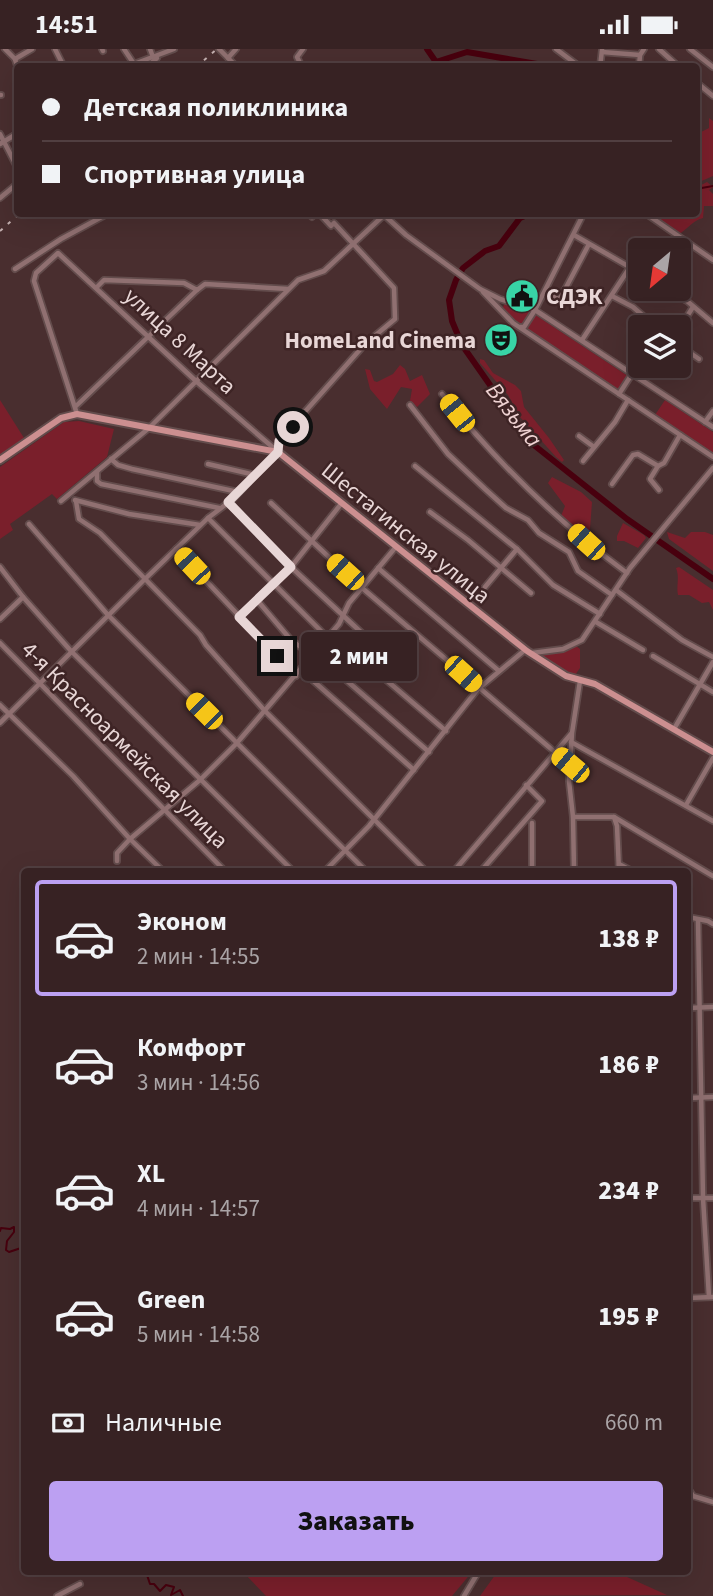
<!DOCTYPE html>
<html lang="ru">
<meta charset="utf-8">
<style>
body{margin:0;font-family:"Source Sans 3",sans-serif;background:#422f30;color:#f1f3f6;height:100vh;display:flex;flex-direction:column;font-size:26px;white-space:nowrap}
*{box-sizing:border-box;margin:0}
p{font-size:23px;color:#aaa4a6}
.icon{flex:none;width:38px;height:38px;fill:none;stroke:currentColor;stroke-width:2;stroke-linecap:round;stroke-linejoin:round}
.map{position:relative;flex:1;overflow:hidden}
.details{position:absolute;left:21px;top:819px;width:670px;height:707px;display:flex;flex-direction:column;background:#372223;border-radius:7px;box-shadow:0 7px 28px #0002,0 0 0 2px #513f41}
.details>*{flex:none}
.hud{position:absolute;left:14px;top:14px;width:686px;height:154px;border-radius:7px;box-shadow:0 7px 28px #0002,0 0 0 2px #513f41;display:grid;align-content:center;height:154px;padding:0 28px;background:#372223}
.needle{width:46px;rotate:209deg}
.tools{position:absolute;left:628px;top:189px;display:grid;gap:14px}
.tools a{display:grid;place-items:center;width:63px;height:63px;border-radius:7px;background:#372223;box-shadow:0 7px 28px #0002,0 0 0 2px #513f41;font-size:35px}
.end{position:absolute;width:32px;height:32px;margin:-16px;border:9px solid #e8d6d6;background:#111;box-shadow:0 0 0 4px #111}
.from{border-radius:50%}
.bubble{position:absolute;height:49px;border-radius:7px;background:#372223;box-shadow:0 7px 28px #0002,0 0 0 2px #513f41;font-size:23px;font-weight:800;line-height:49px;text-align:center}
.car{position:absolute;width:21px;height:42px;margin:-21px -10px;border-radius:9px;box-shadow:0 0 5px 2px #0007;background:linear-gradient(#f5c518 24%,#345 0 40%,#f5c518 0 76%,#345 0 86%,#f5c518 0)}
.hud b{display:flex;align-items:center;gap:24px;height:66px;font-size:26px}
.hud b+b{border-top:2px solid #513f41}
.hud i{width:18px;height:18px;background:#f1f3f6}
ul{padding:12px 0 0;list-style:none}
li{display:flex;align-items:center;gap:21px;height:116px;margin:0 14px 10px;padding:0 14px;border:4px solid transparent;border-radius:7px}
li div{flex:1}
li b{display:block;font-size:26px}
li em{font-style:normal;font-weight:800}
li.current{border-color:#bca0f2}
li>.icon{width:63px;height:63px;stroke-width:1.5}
.pay{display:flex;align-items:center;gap:18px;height:77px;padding:0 28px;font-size:26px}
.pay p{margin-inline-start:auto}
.cta{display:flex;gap:14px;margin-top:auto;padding:14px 28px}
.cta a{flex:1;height:80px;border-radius:7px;background:#bca0f2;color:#111;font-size:28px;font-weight:800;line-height:80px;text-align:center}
.status{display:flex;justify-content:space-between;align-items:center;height:49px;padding:0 35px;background:#372223;direction:ltr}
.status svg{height:19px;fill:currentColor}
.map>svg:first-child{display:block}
.green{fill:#7a1f2b}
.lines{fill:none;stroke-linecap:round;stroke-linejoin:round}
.stream{stroke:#48000e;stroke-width:2}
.river{stroke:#48000e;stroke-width:6}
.minor-casing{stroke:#634c4c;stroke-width:8}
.major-casing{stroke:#634c4c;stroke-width:10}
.minor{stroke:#907071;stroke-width:4.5}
.major{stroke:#cc8f90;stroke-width:6}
.rail{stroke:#c4b0b0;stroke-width:2;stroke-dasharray:3.5 7;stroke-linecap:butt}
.route{stroke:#e8d6d6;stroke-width:9}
.labels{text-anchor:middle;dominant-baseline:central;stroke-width:5;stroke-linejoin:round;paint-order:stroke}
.poi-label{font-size:23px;font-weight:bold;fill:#e8d6d6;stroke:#3e2425;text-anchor:start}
.street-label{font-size:23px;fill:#e8d6d6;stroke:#3e2425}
.water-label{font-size:24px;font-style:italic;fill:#efd2d2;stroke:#3e2425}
</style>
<div class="status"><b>14:51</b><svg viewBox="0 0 49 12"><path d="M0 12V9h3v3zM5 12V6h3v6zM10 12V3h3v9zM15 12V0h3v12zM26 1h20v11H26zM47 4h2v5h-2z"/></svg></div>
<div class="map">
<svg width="713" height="1547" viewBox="0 0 713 1547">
<rect width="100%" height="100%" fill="#492e2f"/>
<g class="green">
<polygon points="709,69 713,72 713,127 697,134 697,85 709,79"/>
<path d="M 707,133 L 713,138 L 709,141 L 713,145 L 713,157 L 704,157 L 703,169 C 692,172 688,180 679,185 L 661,174 L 657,165 L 696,164 L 697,138 Z"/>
<polygon points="505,254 531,263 524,276 520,276 502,260"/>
<polygon points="534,265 628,327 619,341 526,279"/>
<polygon points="480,310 484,311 493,324 515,336 521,342 524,358 549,389 564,411 562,413 556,408 520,368 508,346 480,314"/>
<polygon points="400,316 405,320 410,332 422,326 430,345 417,358 410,352 412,340 401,338 387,360 370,340 365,320 370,321 374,332 377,333 393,325"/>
<polygon points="0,351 24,389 0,406"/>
<polygon points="665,351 713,383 713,406 655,366"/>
<polygon points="79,372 114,380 107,408 57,450 52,445 10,475 13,481 0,490 0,418 64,373"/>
<polygon points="552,428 581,443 592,453 590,480 587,485 580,484 561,467 565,457 548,434"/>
<polygon points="623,474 644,486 646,489 638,499 624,492 617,492 617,487"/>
<polygon points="667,483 685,489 691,483 705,483 713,486 713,522 669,490"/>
<path d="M 679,518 L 713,541 L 713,561 L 709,553 L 702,554 L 689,546 L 678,546 C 676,536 680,529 676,519 Z"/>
<polygon points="576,597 580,600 580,619 575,626 571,626 542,607 544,605"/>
<polygon points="498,1522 616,1523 667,1546 480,1547"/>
<polygon points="243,1523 472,1523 452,1547 266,1547"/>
</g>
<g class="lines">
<g class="stream">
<polyline points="696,140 713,137"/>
<polyline points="0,1182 1,1179 10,1180 14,1178 14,1183 7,1192 6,1201 9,1203 24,1198"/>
<polyline points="137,1522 142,1526 147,1526 150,1535 154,1535 160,1542 166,1536 174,1538 171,1546 180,1541 183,1547"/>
</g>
<g class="river">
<polyline points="427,0 436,13 467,3 537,15 540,18"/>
<polyline points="532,164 520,169 499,197 485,202 463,219 456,231 449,251 452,272 462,296 530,393 627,470 713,530"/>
</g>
<g class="minor-casing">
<g id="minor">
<polyline points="5,0 15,10 18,20"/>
<polyline points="55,0 64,18"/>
<polyline points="102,0 103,2"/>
<polyline points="124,0 134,15"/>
<polyline points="150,0 153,8"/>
<polyline points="219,0 237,18"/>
<polyline points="556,0 580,18"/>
<polyline points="659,0 679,18"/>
<polyline points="690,0 713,18"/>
<polyline points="602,3 640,6"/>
<polyline points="228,9 236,0"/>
<polyline points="15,10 32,0"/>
<polyline points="126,18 174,0"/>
<polyline points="147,18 157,9"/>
<polyline points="302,18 297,8 303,0"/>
<polyline points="600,18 602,1"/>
<polyline points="639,18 640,6 644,0"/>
<polyline points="696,33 713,47"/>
<polyline points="0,46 1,46"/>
<polyline points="0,85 18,120"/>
<polyline points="0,95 18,84"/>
<polyline points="0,149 18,134"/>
<polyline points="308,164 312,168 316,164"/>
<polyline points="645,164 713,211"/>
<polyline points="383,165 406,186 480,240 500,250 535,261 713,378"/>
<polyline points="574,186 640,224"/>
<polyline points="15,220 61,190 109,164"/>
<polyline points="97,238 104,231 184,234 197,241 205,235 288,240"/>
<polyline points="666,240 687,252 713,274"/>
<polyline points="483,243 513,274 713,408"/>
<polyline points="544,244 559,250 561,248 589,195"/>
<polyline points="612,247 633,258 656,278"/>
<polyline points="520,278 524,278 535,261 584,164"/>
<polyline points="679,280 693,258"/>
<polyline points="582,291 630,218"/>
<polyline points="679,296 699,310"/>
<path d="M 442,345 C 495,411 559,474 627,524"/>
<polyline points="619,345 632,325"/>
<polyline points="410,356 448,405 485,440 506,459 528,471 539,484 569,503 578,522 612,546"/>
<polyline points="76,357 197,241"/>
<polyline points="77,365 34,232 36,224 58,204 197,333 277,402"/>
<polyline points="705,373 713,362"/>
<polyline points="579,387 594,398"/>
<polyline points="278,402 279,392 365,295 395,270 394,239 334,174 331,177 319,164"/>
<polyline points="111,410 118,416 132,420 238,443"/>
<polyline points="583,412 615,373 628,351"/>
<polyline points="208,415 255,426"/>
<polyline points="415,417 517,500 553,536 600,565"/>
<polyline points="658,417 650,430 659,441"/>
<polyline points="97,423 97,432 101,435 219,459"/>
<polyline points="612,435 633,406 638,405 658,417 664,414 680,386"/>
<polyline points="75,451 129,465 200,476"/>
<polyline points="61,452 149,379 298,231 324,222 384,166"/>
<polyline points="76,452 79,470 100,484 200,586 206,596 265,662 426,822"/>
<polyline points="228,453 291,518 364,586"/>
<polyline points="271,454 361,538 570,716"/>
<polyline points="430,463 468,491 531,544"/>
<polyline points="208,469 324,585 358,607 446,682"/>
<polyline points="29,475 108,566 366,822"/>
<polyline points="176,500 296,627"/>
<polyline points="0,518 23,548 71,602 293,822"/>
<polyline points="378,519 499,622"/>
<polyline points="485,538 517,500"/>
<polyline points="616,541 682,591 713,608"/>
<polyline points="257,551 291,591 346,631 429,703"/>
<polyline points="239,568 291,518 341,455"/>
<polyline points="0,570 23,548"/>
<polyline points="596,573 643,601"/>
<polyline points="0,594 225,822"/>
<polyline points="532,604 563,600 582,591 630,519 713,419"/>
<polyline points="653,607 713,643"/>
<polyline points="301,621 414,721"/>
<polyline points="0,656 73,727 130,790 163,822"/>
<polyline points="0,674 146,529 208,469 233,450 277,403"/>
<polyline points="674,680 713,613"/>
<polyline points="571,693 713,772"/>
<polyline points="686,756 713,709"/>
<polyline points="573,768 614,768 713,827"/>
<polyline points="614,768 617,777 619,822"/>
<polyline points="532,774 532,822"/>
<polyline points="117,812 117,804 130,790 200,731 236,695 339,575 349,554 395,499"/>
<polyline points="619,815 632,822"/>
<polyline points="325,822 369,777 478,640 525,601"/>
<polyline points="454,822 571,685"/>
<polyline points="481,822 542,752 526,736"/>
<polyline points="574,822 573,768 569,732 572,684 580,632"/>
<polyline points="688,868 708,872 713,875"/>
<polyline points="698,871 703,1149 709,1248"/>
<polyline points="688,959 713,958"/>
<polyline points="688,1049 713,1048"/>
<polyline points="688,1149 713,1149"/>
<polyline points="688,1249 713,1248"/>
<polyline points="688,1439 693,1447 713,1453"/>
<polyline points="57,1547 80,1535"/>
<polyline points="464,1547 479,1522"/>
</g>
</g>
<g class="major-casing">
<polyline id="major" points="0,411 61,369 77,365 278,403 527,602 566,627 595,635 713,703"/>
</g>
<use href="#minor" class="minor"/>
<use href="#major" class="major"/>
<g class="rail">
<polyline points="196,18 217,0"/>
<polyline points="0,182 20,164"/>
</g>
</g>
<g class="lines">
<polyline class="route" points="277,607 239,568 291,518 228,453 278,403 279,392 293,378"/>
</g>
<defs>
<g id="civic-disc" transform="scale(1.75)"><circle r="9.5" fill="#38d4a6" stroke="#3e2425"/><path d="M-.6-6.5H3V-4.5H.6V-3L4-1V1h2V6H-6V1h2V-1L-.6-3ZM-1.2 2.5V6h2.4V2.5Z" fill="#111"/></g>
<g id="theatre-disc" transform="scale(1.75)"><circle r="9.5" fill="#38d4a6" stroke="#3e2425"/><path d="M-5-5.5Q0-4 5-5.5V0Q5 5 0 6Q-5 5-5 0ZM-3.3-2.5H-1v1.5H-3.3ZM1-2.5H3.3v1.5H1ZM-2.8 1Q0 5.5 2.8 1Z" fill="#111"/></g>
</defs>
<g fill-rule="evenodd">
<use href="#civic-disc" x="522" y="247"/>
<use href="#theatre-disc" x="501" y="291"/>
</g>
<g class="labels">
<g class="poi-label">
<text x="546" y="247">СДЭК</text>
<text x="476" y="291" text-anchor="end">HomeLand Cinema</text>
</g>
<g class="street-label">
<text transform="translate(180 292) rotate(43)">улица 8 Марта</text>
<text transform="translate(406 484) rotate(39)">Шестагинская улица</text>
<text transform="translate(125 696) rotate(45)">4-я Красноармейская улица</text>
</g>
<g class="water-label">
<text transform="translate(514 366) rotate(52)">Вязьма</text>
</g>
</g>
</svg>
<div class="tools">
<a><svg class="needle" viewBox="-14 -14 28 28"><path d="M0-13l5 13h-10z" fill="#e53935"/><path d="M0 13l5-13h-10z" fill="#aaa4a6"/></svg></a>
<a><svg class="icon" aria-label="layers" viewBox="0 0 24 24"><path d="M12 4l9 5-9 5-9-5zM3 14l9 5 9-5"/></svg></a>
</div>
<i class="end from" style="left:293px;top:378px"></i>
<i class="end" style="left:277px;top:607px"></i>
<div class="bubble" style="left:301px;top:583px;width:116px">2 мин</div>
<i class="car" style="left:457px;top:364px;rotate:321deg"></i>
<i class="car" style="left:586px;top:493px;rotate:312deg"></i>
<i class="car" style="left:192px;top:517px;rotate:317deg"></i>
<i class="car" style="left:345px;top:523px;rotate:312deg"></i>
<i class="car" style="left:463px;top:625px;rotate:132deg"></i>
<i class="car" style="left:204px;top:662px;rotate:315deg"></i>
<i class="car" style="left:570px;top:716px;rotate:310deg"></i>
<div class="hud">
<b><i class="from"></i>Детская поликлиника</b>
<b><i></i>Спортивная улица</b>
</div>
<section class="details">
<ul>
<li class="current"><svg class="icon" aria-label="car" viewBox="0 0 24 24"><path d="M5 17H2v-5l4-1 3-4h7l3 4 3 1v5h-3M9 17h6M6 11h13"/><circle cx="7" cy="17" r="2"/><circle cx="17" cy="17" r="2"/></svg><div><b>Эконом</b><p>2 мин · 14:55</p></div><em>138 ₽</em></li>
<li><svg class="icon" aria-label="car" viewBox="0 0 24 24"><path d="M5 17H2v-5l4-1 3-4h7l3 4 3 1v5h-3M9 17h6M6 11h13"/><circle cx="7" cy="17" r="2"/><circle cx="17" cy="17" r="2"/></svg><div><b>Комфорт</b><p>3 мин · 14:56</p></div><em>186 ₽</em></li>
<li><svg class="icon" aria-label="car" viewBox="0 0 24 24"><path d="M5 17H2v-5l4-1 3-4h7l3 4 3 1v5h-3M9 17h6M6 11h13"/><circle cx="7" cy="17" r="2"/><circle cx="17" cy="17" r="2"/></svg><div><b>XL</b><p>4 мин · 14:57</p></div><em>234 ₽</em></li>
<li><svg class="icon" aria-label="car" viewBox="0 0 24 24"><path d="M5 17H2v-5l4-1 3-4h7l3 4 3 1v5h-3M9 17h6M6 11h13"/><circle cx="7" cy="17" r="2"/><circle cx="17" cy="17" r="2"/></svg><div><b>Green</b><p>5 мин · 14:58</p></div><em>195 ₽</em></li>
</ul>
<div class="pay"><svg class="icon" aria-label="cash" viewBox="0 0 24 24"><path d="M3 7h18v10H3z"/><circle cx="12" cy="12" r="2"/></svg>Наличные<p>660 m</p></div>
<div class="cta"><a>Заказать</a></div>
</section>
</div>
